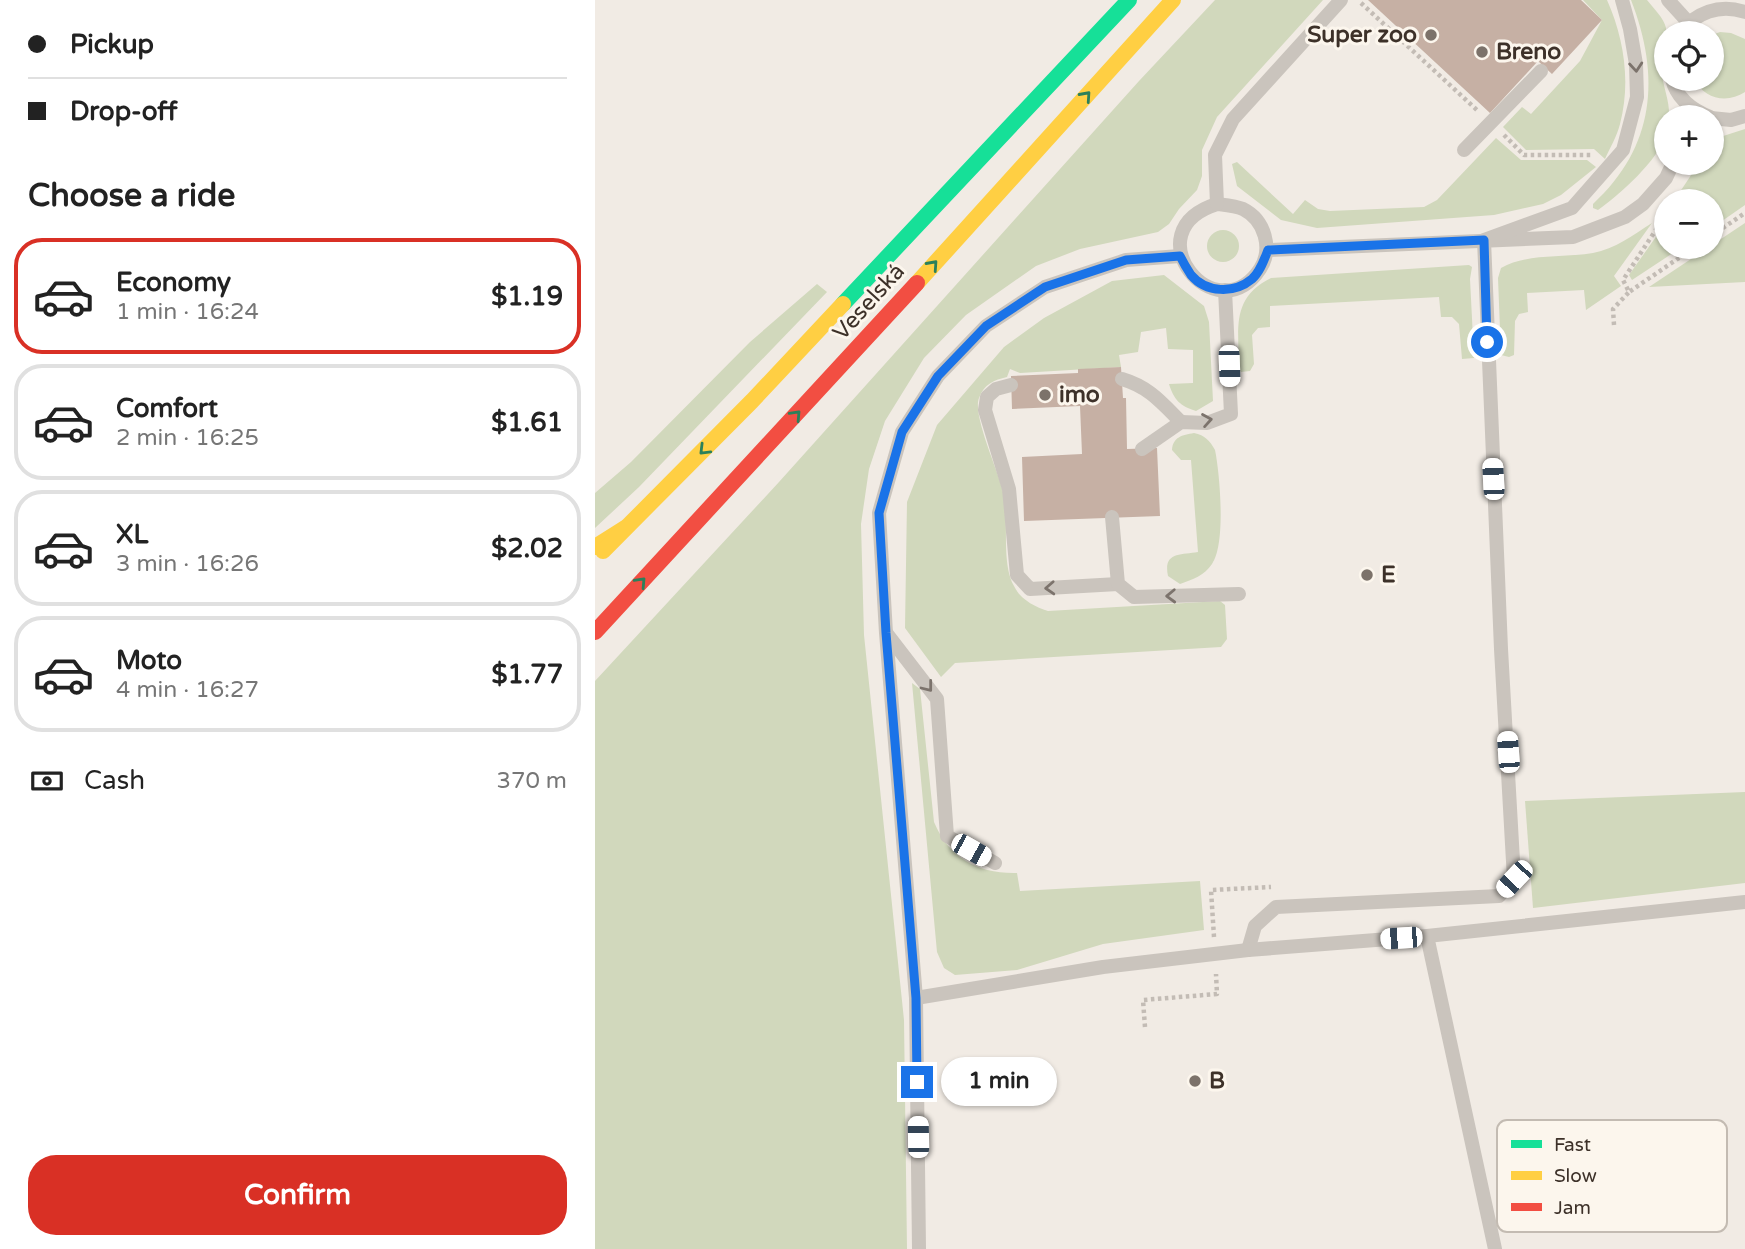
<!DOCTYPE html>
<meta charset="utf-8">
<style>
body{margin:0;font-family:"Varela Round",sans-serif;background:#f2f2f2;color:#222;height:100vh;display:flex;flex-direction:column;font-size:26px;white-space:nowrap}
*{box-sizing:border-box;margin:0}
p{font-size:23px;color:#767676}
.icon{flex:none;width:38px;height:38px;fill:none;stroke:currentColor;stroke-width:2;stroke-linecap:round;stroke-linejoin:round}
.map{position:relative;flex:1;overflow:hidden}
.sheet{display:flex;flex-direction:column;background:#fff;width:595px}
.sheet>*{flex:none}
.top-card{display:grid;align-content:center;height:154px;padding:0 28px;background:#fff}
.buttons{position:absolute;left:1059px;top:21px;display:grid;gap:14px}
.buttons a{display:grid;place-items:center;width:70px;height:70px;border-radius:50%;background:#fff;box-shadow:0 2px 5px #0004;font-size:35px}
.end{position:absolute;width:32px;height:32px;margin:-16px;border:9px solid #1a73e8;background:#fff;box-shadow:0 0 0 4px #fff}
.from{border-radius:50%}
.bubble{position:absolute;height:49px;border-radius:24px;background:#fff;box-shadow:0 2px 5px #0004;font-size:23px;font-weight:700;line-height:49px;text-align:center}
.car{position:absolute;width:21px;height:42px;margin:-21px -10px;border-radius:9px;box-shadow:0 0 5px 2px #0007;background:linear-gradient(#fff 24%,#345 0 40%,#fff 0 76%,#345 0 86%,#fff 0)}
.top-card b{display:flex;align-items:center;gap:24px;height:66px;font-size:26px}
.top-card b+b{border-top:2px solid #e0e0e0}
.top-card i{width:18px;height:18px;background:#222}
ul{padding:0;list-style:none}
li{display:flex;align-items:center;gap:21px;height:116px;margin:0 14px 10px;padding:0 14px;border:4px solid #e0e0e0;border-radius:28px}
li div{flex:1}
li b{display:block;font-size:26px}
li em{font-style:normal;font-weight:700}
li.current{border-color:#d93025}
li>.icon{width:63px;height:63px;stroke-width:1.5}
h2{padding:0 28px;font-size:32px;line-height:84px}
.pay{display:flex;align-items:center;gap:18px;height:77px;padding:0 28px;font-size:26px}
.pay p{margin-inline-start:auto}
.cta{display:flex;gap:14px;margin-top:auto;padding:14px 28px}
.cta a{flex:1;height:80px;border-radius:28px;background:#d93025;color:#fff;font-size:28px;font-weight:700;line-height:80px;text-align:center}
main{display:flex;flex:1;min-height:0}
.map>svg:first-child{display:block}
.green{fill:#d1d8bc}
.building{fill:#c6b0a4}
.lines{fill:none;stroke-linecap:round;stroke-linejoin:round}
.path{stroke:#c3bcb5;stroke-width:4.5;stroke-dasharray:3.5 3.5;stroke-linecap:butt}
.lane{stroke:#cac4bd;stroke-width:14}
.fast{stroke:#16e098;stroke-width:16}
.slow{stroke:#ffcf43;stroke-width:16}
.jam{stroke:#f24e42;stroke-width:16}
.oneway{stroke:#7c736c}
.oneway2{stroke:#2b805b}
.route{stroke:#1a73e8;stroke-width:9}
.poi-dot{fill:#7c726a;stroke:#fcf6ed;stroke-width:2.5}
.labels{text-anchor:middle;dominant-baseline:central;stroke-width:6;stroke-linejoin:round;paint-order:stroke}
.poi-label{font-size:23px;font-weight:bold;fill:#3d3129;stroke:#fcf6ed;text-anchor:start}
.street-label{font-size:23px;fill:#3d3129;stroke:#fcf6ed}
.key{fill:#fcf6ed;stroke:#c3bbb2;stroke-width:2}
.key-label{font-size:19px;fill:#3d3129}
</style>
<main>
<section class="sheet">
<div class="top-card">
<b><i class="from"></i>Pickup</b>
<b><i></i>Drop-off</b>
</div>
<h2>Choose a ride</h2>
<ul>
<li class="current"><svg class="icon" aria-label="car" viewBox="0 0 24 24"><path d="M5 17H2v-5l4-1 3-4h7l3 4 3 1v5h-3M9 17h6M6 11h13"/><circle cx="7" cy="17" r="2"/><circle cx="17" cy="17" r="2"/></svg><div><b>Economy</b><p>1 min · 16:24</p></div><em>$1.19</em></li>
<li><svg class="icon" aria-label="car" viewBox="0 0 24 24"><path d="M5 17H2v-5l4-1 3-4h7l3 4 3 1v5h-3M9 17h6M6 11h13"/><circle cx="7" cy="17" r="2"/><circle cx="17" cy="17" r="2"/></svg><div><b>Comfort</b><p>2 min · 16:25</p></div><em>$1.61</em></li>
<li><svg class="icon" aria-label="car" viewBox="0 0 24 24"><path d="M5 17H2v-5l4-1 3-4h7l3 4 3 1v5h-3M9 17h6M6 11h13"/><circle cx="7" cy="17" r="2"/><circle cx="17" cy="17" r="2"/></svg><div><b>XL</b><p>3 min · 16:26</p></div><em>$2.02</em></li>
<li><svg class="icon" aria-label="car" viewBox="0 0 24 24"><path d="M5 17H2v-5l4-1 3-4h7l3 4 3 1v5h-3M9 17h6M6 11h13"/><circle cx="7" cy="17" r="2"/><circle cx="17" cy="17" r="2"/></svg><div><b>Moto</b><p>4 min · 16:27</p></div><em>$1.77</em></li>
</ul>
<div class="pay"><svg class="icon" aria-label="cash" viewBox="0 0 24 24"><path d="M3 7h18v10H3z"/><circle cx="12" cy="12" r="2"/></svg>Cash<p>370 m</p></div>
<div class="cta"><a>Confirm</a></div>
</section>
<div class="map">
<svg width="1150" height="1249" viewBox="0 0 1150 1249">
<rect width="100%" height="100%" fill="#f1ebe4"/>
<g class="green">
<polygon points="620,0 728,0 622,117 607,150 607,176 602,190 584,209 574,224 563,232 485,249 441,266 371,315 329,358 290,421 274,469 266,524 269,635 309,1020 312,1249 0,1249 0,681 184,482 544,81"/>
<path d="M 988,0 L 1012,0 C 1029,38 1036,82 1025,124 C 1022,136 1015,148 1010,159 L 999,149 L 931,150 L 908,127 L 927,107 L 936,114 L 985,61 L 1007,20 Z"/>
<path d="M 1036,0 L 1052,0 C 1058,8 1069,18 1071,28 C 1073,40 1065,55 1066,67 C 1067,85 1075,100 1074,117 L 1071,117 C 1071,122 1072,130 1071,134 C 1064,160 1024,195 1003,210 L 998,208 L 998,204 C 1060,147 1066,77 1036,0 Z"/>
<path d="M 1125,32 L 1136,33 L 1150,39 L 1150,92 C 1132,104 1109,99 1099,79 L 1116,79 L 1117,35 Z"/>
<polygon points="1150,129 1150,205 1117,228 1116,201 1079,201 1104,163 1116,163 1117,144 1122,138"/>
<polygon points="901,138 926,160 992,160 1001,167 966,195 948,204 899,215 722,228 686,220 642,186 637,164 642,162 698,214 710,200 723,209 735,211 829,207 842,200"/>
<polygon points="1071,210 1071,247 1087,247 1037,280 1034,275 1070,224 1067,215"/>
<path d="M 1057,223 L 1019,276 L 1026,286 L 991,310 L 989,290 L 932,293 L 933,312 L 924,314 L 920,321 L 919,355 L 914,357 L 906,355 L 903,278 L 906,268 C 933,253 968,258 998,253 C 1020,249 1038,235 1057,223 Z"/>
<polygon points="1150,223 1150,282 1054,287"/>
<circle cx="628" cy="246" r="16"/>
<path d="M 874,265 L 877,267 L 875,279 L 879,358 L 867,359 L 864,324 L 857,317 L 846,317 L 844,297 L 675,306 L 675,327 L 663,328 L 657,335 L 659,364 L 655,371 L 646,372 L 644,369 C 644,330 635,298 676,278 Z"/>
<path d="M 569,275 L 609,306 L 614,322 L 618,401 L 601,411 C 585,406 579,400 574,384 L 598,383 L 598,350 L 573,349 L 571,328 L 546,332 L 543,352 L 524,355 L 526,367 L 425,373 L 415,369 L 412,377 C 399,380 389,384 384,398 C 377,416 405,474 409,496 C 414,522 406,563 419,586 C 425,599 440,607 453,611 L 625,601 L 630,605 L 632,639 L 626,647 L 360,663 L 346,677 L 310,628 L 312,502 L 342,425 L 409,347 L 449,318 L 517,281 Z"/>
<polygon points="222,284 232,292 44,487 0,528 0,493 36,462 155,342"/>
<path d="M 599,433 C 610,435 615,441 620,450 C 625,474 631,545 617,564 C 609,576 598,579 585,584 L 573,576 C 568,552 585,555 603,552 L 596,460 L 586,460 L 577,450 C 578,437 587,435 599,433 Z"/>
<path d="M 317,683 L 325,689 L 339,822 C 354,858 383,874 422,873 L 425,891 L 605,881 L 609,930 L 508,944 L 422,970 L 360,975 L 349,968 L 342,952 Z"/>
<polygon points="1150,792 1150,883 938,908 930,801"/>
</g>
<g class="building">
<polygon points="773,0 986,0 1007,20 957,74 943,61 895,113"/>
<polygon points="526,367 528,398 531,398 532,449 562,448 565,516 429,521 427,457 487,454 485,406 417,409 416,376 483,373 483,369"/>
</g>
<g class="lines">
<g class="path">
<polyline points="766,3 883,111"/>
<polyline points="909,135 929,155 998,155"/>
<polyline points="1066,222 1028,280 1034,292 1100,247"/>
<polyline points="1116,236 1150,213"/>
<polyline points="1019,325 1018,309 1034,292"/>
<polyline points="619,937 616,890 676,887"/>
<polyline points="550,1027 548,1000 622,994 621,974"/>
</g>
<g class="lane">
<polyline points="1073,0 1093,22"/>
<path d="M 1084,33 C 1101,13 1124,3 1150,12"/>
<path d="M 1077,79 C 1082,99 1097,110 1115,117"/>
<polyline points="1116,118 1136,120 1150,116"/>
<polyline points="869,150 946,71"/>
<path d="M 622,204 C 630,205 641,206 648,209 C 670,220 678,249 665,269 C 621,335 536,231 622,204 Z"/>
<polyline points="622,204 620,155 638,119 746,0"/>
<polyline points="673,250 978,237 1030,217 1048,204 1071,178 1078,163"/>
<path d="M 527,379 C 554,387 566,402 586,422"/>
<polyline points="416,385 401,389 392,397 390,410 414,489 422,575 435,589 523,584"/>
<polyline points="547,449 586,422 612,423 636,414 630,290"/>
<polyline points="517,517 523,584 539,597 644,594"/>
<polyline points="292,634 342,699 352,836 400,863"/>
<polyline points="832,936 900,1249"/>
<polyline points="653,950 660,926 681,907 904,896 919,879 906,649 889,240 977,208 1028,150 1042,97 1041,64 1035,29 1027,0"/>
<polyline points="321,998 508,967 653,950 832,936 1150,902"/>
<polyline points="324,1249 321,998 291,633 284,513 307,432 343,376 391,326 450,287 531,260 585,256"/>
</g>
<polyline class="fast" points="248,304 534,0"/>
<g class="slow">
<polyline points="322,283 578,0"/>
<polyline points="0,547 30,528"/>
<polyline points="8,551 157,401 248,304"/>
</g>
<polyline class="jam" points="0,632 322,283"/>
</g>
<defs><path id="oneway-chevron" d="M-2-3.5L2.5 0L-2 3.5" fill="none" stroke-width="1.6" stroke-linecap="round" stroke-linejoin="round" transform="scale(1.75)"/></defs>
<g class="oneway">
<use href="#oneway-chevron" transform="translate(1041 67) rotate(85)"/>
<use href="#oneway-chevron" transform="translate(612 420) rotate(-10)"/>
<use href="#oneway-chevron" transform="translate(455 588) rotate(177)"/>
<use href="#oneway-chevron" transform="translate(576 596) rotate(178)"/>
<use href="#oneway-chevron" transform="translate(333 687) rotate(52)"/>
</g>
<g class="oneway2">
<use href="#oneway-chevron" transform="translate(491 96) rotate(-48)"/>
<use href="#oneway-chevron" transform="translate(338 265) rotate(-48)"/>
<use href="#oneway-chevron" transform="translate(201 415) rotate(-47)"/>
<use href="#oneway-chevron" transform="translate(109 450) rotate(135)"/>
<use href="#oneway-chevron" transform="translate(46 582) rotate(-47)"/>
</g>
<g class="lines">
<path class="route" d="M 322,1082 L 321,998 L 291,633 L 284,513 L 307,432 L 343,376 L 391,326 L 450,287 L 531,260 L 585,256 C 588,262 592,269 596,275 C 611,293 639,294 657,279 C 665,272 669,260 673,250 L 889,240 L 892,342"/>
</g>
<g class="poi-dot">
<circle cx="836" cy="35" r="7"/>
<circle cx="887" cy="52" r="7"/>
<circle cx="450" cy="395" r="7"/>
<circle cx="772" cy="575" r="7"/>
<circle cx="600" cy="1081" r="7"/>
</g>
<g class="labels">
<g class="poi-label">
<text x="822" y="35" text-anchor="end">Super zoo</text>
<text x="901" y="52">Breno</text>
<text x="464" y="395">imo</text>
<text x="786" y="575">E</text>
<text x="614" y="1081">B</text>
</g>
<g class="street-label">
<text transform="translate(274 302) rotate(-48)">Veselská</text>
</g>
</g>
<rect x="902" y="1120" width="230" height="112" rx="10" class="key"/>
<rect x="916" y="1140" width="31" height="8" fill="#16e098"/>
<rect x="916" y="1171" width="31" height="9" fill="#ffcf43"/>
<rect x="916" y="1203" width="31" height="8" fill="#f24e42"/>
<g class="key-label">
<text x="959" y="1151">Fast</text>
<text x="959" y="1182">Slow</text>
<text x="959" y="1214">Jam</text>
</g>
</svg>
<div class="buttons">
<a><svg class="icon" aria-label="locate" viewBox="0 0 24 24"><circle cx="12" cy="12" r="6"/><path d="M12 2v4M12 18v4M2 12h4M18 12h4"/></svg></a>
<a>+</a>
<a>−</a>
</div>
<i class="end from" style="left:892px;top:342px"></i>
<i class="end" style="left:322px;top:1082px"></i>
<div class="bubble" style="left:346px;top:1057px;width:116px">1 min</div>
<i class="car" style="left:634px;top:366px;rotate:178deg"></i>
<i class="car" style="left:898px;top:479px;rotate:357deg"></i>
<i class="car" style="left:913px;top:752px;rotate:356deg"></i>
<i class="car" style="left:376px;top:850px;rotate:119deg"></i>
<i class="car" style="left:919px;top:879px;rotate:223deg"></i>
<i class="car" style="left:806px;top:938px;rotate:266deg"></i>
<i class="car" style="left:323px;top:1137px;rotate:359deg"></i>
</div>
</main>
